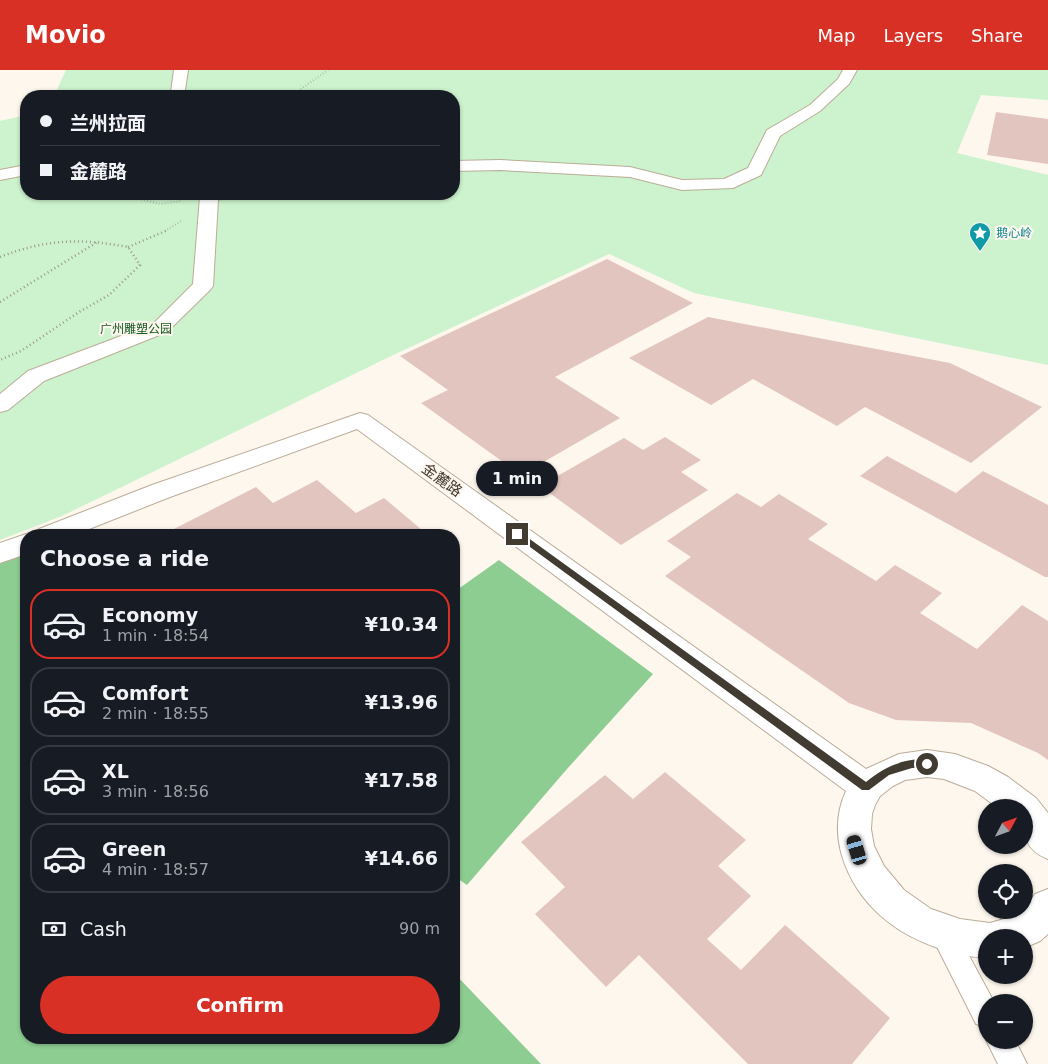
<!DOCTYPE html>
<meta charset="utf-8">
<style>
body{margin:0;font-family:"DejaVu Sans","Noto Sans SC",sans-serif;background:#20242c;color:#f1f3f6;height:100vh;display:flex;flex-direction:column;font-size:19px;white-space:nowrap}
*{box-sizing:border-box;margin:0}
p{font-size:16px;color:#9ea1a6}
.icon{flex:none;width:28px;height:28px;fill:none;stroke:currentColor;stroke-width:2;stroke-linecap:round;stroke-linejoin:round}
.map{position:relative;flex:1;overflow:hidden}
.side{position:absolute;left:20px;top:459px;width:440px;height:515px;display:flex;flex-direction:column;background:#171b24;border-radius:20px;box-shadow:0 1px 4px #0004}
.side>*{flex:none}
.top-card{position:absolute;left:20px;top:20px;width:440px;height:110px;border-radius:20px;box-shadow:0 1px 4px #0004;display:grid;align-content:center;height:110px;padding:0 20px;background:#171b24}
.needle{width:32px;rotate:49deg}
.controls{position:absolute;left:978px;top:729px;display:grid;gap:10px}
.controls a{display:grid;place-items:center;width:55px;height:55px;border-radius:50%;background:#171b24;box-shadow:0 1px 4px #0004;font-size:25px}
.end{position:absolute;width:22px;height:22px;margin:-11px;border:6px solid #413b31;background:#fff;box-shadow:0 0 0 2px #fff}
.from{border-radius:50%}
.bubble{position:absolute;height:35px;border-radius:18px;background:#171b24;box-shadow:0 1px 4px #0004;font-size:16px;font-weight:700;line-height:35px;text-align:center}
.car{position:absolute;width:15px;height:30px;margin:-15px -8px;border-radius:6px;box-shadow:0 0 4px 1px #0007;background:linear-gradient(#222 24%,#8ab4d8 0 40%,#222 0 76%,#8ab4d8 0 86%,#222 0)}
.top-card b{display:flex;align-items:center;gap:18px;height:48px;font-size:19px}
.top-card b+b{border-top:1px solid #363941}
.top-card i{width:12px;height:12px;background:#f1f3f6}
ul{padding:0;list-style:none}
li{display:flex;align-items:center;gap:15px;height:70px;margin:0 10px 8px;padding:0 10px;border:2px solid #363941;border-radius:20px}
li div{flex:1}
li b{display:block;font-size:19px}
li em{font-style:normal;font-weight:700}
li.active{border-color:#d93025}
li>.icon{width:45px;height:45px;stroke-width:1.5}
h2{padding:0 20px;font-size:22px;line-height:60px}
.pay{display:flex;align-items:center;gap:12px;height:55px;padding:0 20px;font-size:19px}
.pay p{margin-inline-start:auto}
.button{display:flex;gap:10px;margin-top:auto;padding:10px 20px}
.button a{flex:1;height:58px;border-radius:30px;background:#d93025;color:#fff;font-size:20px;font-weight:700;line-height:58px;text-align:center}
header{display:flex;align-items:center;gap:30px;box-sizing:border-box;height:70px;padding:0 25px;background:#d93025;color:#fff}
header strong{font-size:24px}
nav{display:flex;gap:28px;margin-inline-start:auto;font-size:18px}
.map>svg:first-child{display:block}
.green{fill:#ccf3cd}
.forest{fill:#8dcd91}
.building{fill:#e3c5bf}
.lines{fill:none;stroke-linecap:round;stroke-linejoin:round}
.lane-casing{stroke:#bbac97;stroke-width:2}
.street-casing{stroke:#bbac97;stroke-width:2}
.path-far1{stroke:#9d978d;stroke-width:2;stroke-dasharray:0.5 2.5;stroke-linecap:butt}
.path{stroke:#9d978d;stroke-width:2.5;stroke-dasharray:1 3;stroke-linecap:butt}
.lane{fill:#fff;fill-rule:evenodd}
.street{fill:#fff;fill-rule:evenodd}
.route{fill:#413b31}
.labels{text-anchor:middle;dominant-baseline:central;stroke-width:4;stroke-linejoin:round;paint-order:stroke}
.far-culture-label{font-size:12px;fill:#0d838f;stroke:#fdf7ee;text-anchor:start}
.far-park-label{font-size:12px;fill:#175922;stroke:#fdf7ee}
.street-label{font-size:15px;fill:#413b31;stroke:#fdf7ee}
</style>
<header>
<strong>Movio</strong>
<nav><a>Map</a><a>Layers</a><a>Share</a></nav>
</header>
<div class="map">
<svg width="1048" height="994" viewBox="0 0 1048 994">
<rect width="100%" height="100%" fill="#fdf7ee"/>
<polygon class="green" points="66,0 1048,0 1048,30 981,25 957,83 1048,105 1048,295 694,223 609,184 387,288 62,446 0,470 0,51 26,45 26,124 454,124 454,26 54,26"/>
<g class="forest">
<polygon points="26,482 26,968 454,968 454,903 541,994 0,994 0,492"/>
<polygon points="499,490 653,604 567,699 467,815 454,806 454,522"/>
</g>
<g class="building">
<polygon points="996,42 1048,49 1048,94 987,85"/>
<polygon points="607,189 693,233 555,307 620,348 521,405 421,333 448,320 400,286"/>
<polygon points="708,247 950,293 1042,337 971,393 865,337 837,356 753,309 711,335 629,288"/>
<polygon points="665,367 701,390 681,402 708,420 621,475 540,416 624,368 643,380"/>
<polygon points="887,386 956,423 983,401 1048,435 1048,507 1045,507 860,406"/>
<polygon points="317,410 356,443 384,428 428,465 174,465 170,461 256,417 273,433"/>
<polygon points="737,423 761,437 779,424 828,454 808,469 876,511 895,495 942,523 920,543 977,579 1022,535 1048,551 1048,690 1038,683 971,653 896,650 849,633 665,506 691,487 667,471"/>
<polygon points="665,702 746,770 718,796 751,826 707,869 741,900 785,855 890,948 852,994 748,994 639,885 606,917 535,844 565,817 521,772 605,705 633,729"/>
</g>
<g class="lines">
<g class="lane-casing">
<g id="lane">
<polygon points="943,851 952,854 994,932 986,932 986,957 976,954 930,863 934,854"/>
<polygon points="986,970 1015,970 1027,994 998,994"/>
</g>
</g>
<g class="street-casing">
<g id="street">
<polygon points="174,0 188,0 184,26 168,26 171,22"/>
<polygon points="843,0 857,0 849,14 820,41 780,66 761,105 733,118 682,120 630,107 500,100 454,101 454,91 500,90 630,97 682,110 724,109 748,98 767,60 810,35 838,9"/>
<polygon points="26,95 26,105 0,110 0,100"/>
<polygon points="202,124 227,124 224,128 218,130 213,216 210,220 167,262 44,311 8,340 0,342 0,324 28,301 153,254 193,214 200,127"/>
<path d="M 360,343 L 368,345 L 866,699 L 899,684 L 927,680 L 955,684 L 988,696 L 1008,707 L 1036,728 L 1048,743 L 1048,789 C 1022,779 1024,762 1024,738 L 998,738 L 975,721 L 944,709 L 927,707 L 905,710 L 893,716 L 880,726 L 875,735 L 872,744 L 871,759 L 874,776 L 884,796 L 904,820 L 931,839 L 960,849 L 990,853 L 1011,847 L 1024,840 L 1035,824 L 1048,819 L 1048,864 L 1040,871 L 1024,878 L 1024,868 L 986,868 L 986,887 C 968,888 952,883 935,877 C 919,871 904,864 891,854 C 850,824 824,769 846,721 L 357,359 L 170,427 L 74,465 L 35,465 L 39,459 L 152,415 Z"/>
<polygon points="26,464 30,465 26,465 26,484 0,493 0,473"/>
</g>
</g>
<g class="path-far1">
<polyline points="291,26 328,0"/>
<polyline points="118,124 160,134 182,131"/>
<polyline points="165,161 181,151"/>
</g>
<g class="path">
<polyline points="128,177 168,160"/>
<path d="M 0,187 C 46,169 80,168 128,177 L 140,195 L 109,225 L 79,242 L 21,281 L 0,290"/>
<polyline points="0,232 99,171"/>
</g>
<use href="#lane" class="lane"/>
<use href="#street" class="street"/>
</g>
<path class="route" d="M 515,462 L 520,462 L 866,712 C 883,698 908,685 930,691 L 930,697 L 912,698 L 889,705 L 869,720 L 862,720 L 515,466 Z"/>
<defs>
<g id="sight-pin" transform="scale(1.125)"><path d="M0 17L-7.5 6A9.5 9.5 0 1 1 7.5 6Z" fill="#0f9aa8" stroke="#fdf7ee"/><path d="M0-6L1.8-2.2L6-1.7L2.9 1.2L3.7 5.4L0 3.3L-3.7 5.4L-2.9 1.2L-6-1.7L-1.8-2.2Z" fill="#fff"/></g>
</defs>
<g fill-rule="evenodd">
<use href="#sight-pin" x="980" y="163"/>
</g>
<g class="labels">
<g class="far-culture-label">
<text x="996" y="163">鹅心岭</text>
</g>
<g class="far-park-label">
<text x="136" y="259">广州雕塑公园</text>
</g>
<g class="street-label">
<text transform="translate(442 410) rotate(36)">金麓路</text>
</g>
</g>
</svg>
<div class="controls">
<a><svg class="needle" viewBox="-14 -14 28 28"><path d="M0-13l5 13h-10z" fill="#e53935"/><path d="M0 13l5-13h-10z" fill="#9ea1a6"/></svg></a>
<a><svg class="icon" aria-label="locate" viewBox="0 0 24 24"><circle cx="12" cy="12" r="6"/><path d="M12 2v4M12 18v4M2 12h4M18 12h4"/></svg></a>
<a>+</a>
<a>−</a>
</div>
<i class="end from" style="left:927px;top:694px"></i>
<i class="end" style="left:517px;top:464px"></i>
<div class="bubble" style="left:476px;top:391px;width:82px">1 min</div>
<i class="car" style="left:857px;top:780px;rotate:343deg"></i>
<div class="top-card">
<b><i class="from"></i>兰州拉面</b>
<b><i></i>金麓路</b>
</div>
<section class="side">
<h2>Choose a ride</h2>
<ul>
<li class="active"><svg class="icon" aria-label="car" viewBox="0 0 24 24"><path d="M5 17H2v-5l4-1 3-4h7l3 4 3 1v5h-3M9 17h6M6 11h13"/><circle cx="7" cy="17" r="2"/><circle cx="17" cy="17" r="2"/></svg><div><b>Economy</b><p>1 min · 18:54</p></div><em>¥10.34</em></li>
<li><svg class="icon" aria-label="car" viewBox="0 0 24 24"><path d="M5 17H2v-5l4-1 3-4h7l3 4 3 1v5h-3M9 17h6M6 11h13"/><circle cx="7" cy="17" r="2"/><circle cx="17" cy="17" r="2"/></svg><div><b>Comfort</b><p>2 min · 18:55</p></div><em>¥13.96</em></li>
<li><svg class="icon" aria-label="car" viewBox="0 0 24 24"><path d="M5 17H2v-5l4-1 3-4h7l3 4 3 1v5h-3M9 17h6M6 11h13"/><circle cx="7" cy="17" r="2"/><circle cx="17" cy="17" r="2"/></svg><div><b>XL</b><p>3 min · 18:56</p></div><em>¥17.58</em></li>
<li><svg class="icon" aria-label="car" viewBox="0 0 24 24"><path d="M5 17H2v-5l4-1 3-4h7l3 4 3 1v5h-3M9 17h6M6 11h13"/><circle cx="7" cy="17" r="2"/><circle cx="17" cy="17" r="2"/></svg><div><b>Green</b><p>4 min · 18:57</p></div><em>¥14.66</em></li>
</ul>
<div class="pay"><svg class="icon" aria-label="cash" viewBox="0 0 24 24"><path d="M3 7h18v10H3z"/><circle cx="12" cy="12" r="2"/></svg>Cash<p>90 m</p></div>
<div class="button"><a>Confirm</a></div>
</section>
</div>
